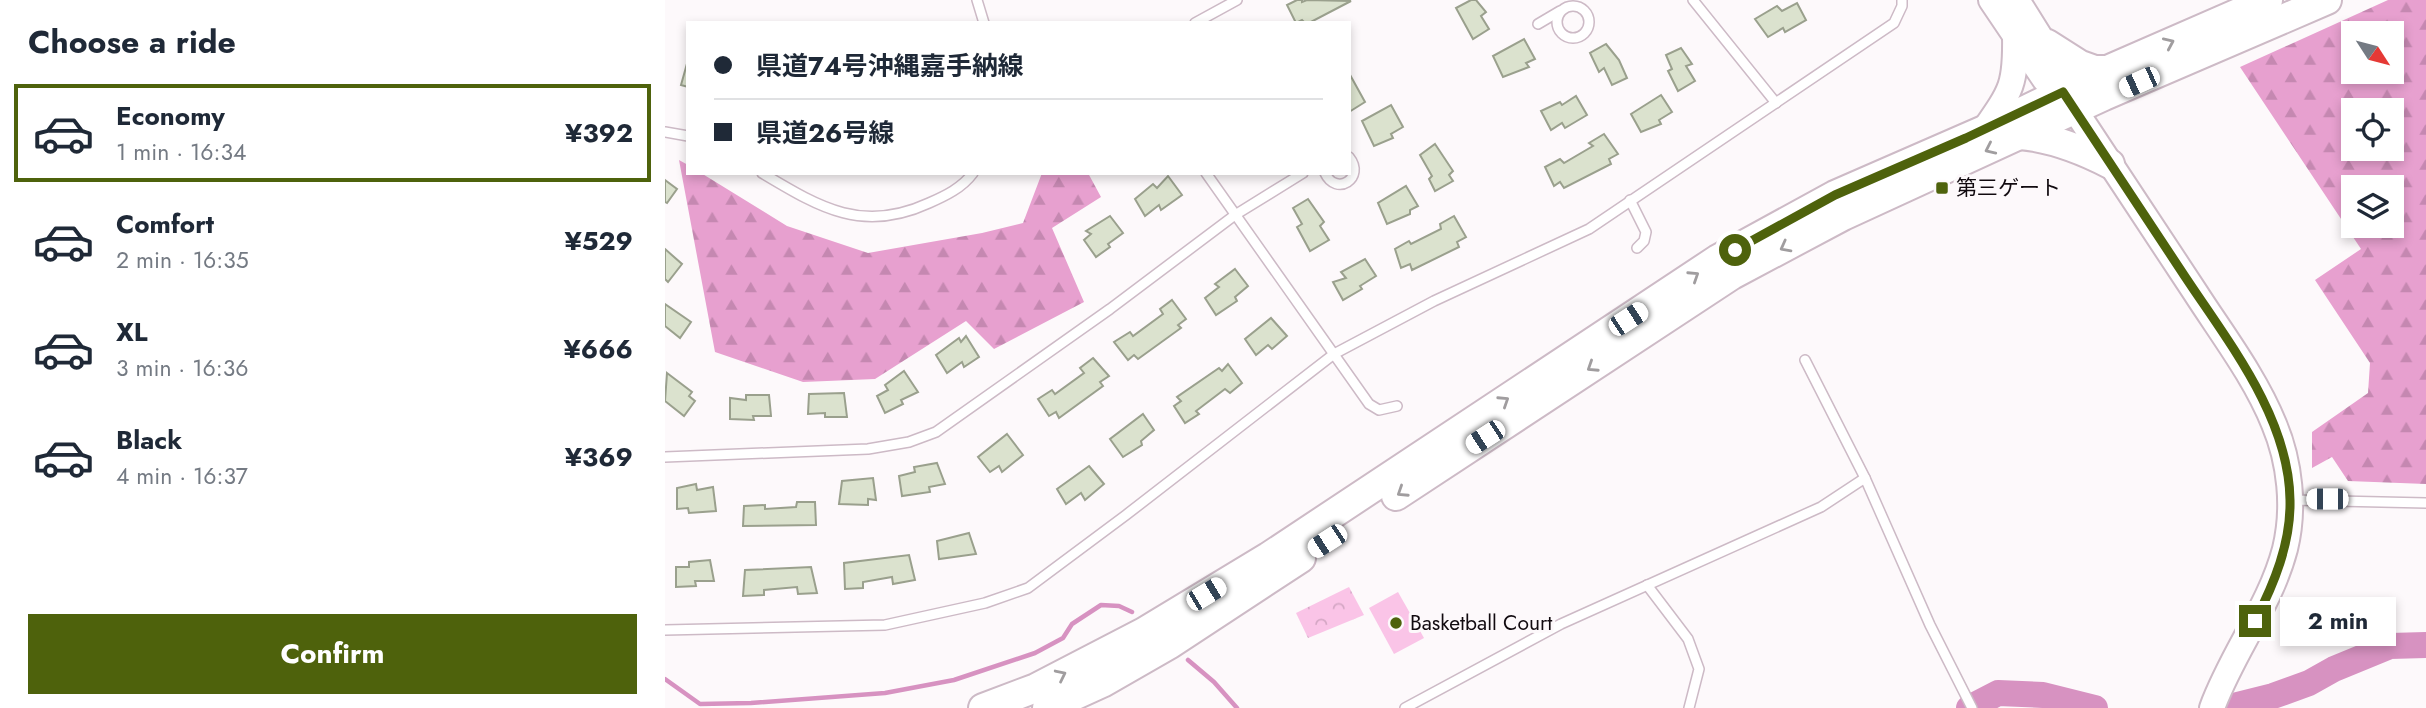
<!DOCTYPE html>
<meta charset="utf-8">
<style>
body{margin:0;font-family:Jost,"Noto Sans JP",sans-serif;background:#f2f2f3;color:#1f2937;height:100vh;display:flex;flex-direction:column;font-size:26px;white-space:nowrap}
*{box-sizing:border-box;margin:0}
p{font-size:23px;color:#747a83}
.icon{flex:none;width:38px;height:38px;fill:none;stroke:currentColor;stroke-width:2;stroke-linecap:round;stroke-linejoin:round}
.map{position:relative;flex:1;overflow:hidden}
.drawer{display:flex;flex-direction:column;background:#fff;width:665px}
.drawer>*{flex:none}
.hud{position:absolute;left:21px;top:21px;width:665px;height:154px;border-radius:0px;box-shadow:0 4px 10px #0003;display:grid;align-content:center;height:154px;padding:0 28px;background:#fff}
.needle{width:46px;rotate:126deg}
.controls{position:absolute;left:1676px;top:21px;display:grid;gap:14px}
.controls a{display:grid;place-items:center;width:63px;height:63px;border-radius:0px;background:#fff;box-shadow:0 4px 10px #0003;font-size:35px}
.end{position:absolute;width:32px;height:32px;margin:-16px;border:9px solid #4e620c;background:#fff;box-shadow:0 0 0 4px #fff}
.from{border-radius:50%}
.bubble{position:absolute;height:49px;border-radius:0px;background:#fff;box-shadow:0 4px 10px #0003;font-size:23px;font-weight:700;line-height:49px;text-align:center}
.car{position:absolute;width:21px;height:42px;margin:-21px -10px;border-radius:9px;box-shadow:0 0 5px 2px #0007;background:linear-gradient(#fff 24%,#345 0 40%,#fff 0 76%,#345 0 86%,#fff 0)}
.hud b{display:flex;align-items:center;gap:24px;height:66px;font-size:26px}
.hud b+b{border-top:2px solid #e0e1e3}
.hud i{width:18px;height:18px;background:#1f2937}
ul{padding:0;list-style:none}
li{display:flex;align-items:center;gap:21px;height:98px;margin:0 14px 10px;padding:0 14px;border:4px solid transparent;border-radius:0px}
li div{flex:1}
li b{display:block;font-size:26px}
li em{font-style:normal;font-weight:700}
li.on{border-color:#4e620c}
li>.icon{width:63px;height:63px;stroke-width:1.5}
h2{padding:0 28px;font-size:32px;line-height:84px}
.button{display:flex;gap:14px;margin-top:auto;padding:14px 28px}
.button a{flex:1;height:80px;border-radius:0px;background:#4e620c;color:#fff;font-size:28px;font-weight:700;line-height:80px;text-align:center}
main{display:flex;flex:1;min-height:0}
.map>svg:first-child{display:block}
.forest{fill:url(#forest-firs);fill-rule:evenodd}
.park{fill:url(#park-crowns)}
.pitch{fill:#fac4e7}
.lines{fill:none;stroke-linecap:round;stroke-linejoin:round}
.stream{stroke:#d792c1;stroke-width:4.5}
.river{stroke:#d792c1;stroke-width:26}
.building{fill:#dbe2ce;stroke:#9aa08d;stroke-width:2}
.lane-casing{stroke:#cdbac6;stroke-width:12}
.secondary-casing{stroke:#cdbac6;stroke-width:28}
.primary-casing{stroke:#cdbac6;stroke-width:32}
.lane{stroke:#fff;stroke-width:9}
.secondary{stroke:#fff;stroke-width:24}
.primary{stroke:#fff;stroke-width:28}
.oneway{stroke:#a09d9f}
.route{stroke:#4e620c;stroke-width:9}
.poi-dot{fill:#4e620c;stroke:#fdf9fb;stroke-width:2.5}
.labels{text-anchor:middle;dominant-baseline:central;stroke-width:6;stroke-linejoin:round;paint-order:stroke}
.poi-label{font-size:21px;fill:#110a0f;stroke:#fdf9fb;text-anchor:start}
</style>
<main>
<section class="drawer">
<h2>Choose a ride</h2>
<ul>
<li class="on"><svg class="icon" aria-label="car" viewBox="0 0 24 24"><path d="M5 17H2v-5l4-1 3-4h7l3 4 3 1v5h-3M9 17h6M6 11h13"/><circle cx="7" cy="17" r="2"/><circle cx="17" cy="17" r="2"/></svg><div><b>Economy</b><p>1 min · 16:34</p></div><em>¥392</em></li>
<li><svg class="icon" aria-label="car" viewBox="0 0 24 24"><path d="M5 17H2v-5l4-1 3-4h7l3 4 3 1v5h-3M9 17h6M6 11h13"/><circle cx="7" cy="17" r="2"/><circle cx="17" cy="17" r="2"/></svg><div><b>Comfort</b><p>2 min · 16:35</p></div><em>¥529</em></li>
<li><svg class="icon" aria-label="car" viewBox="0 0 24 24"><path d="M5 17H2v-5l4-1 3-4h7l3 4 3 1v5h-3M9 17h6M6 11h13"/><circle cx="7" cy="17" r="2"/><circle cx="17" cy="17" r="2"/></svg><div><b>XL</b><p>3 min · 16:36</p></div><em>¥666</em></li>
<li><svg class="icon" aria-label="car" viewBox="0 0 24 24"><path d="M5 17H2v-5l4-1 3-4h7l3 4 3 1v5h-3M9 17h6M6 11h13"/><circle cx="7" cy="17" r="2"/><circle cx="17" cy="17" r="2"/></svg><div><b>Black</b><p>4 min · 16:37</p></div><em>¥369</em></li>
</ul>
<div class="button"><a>Confirm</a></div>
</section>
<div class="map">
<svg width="1761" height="708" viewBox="0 0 1761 708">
<defs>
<pattern id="forest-firs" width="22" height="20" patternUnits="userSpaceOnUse" patternTransform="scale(1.75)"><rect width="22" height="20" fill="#e7a0cf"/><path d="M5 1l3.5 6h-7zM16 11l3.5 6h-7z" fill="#c588b1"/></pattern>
<pattern id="park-crowns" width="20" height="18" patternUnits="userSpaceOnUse" patternTransform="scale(1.75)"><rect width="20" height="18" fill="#fac4e7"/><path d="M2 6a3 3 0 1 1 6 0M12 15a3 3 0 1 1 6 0" fill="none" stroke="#d5a7c5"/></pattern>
</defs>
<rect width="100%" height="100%" fill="#fdf9fb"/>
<g class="forest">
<path d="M 1723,0 L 1761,0 L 1761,484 L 1683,481 L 1667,457 L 1647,468 L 1647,432 L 1703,393 L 1705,363 L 1650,280 L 1696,249 L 1575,67 ZM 1689,33 L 1727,33 L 1727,72 L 1689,72 ZM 1689,110 L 1727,110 L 1727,149 L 1689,149 ZM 1689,187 L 1727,187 L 1727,226 L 1689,226 Z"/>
<polygon points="14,160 23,165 23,173 36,173 122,226 203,253 317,233 358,223 377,173 423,173 436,197 387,228 419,302 329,349 301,321 210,379 138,382 50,352"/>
</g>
<polygon class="park" points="684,587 699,615 643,638 631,613"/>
<polygon class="pitch" points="733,592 759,638 729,654 704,608"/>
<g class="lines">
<g class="stream">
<polyline points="523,660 549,682 572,708"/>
<polyline points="0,679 35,704 86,703 220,693 289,680 370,653 398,638 407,624 436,605 454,606 467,612"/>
</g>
<g class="river">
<polyline points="1304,708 1333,693 1378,695 1430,708"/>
<polyline points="1560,708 1608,696 1644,683 1669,669 1725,646 1761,645"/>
</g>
</g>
<g class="building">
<polygon points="632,0 637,0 637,2 642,0 686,1 644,23 640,23 637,20 631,23 622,5"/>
<polygon points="806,0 811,0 821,12 816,16 824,29 808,39 791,8"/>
<polygon points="1132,3 1141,20 1120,32 1118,28 1103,37 1090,19 1112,6 1117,11"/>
<polygon points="859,39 870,59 861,63 864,67 838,77 828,56"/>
<polygon points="941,44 954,60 962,78 947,85 939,68 934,72 925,53"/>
<polygon points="1016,48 1027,64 1021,66 1030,81 1013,91 1003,71 1007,69 1001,55"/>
<polygon points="23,60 23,87 16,85"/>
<polygon points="684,73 700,102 684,112"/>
<polygon points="996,95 1007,112 994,120 996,124 976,132 966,114"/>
<polygon points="911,96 922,115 900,128 897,123 886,130 876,111 895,102 897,105"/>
<polygon points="726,105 738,127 726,134 728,138 709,146 697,121"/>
<polygon points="939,134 953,154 944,159 946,164 899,188 895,182 889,186 880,167 895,159 899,163 928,146 924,143"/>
<polygon points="770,144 788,171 784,175 788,181 770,191 764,179 767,176 755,155"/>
<polygon points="503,176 517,195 496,210 494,205 480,216 470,199 488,184 492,188"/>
<polygon points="0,180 12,189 2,203 0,202"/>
<polygon points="741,186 753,206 745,210 745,214 722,224 713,203"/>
<polygon points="643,199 659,222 655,226 664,240 645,251 632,227 637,224 628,208"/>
<polygon points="445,216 458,233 443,244 445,247 431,257 419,240 426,234 421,231"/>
<polygon points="789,216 801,237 792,242 794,247 747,270 745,264 736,268 730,249 744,241 746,244 776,229 775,224"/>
<polygon points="0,249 17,264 3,282 0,279"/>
<polygon points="700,259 711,276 695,286 697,289 678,300 668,282 681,278 676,272"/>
<polygon points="570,269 583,286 570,297 572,301 551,315 540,298 554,287 550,284"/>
<polygon points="507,300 521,319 513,325 516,328 473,359 469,355 463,360 449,342 465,332 468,336 498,314 495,309"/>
<polygon points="0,304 26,322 15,338 0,326"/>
<polygon points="606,318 622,336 607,349 603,345 591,355 580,339"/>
<polygon points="301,336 314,357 299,367 297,362 282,373 271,355 294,338 296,342"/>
<polygon points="428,358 444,376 435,382 438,386 394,418 391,412 384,416 373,399 387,390 390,394 419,373 415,368"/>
<polygon points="563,364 577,383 565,393 560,389 531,411 534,414 520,423 509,406 516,401 512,397 554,368 557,371"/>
<polygon points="239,371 253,392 236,400 238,404 220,413 212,396 223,390 220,385"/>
<polygon points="2,373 27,392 24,396 30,401 19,416 0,401"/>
<polygon points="179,393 182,417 160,417 160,413 143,414 144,394"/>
<polygon points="81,395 104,395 106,416 88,416 89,420 65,419 65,398 81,400"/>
<polygon points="478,414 489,430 476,441 477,445 458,457 445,439"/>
<polygon points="342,434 358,455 337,472 334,466 325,472 313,457"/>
<polygon points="272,463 280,484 264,487 265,492 237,496 234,476 250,472 249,467"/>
<polygon points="424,466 439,484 420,500 416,493 401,504 392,489"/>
<polygon points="208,478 211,500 203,499 203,505 174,504 177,481"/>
<polygon points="31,484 32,490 48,487 51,511 24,513 23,508 12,509 12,488"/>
<polygon points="132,502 150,502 151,525 78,526 79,506 100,505 100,509 131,507"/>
<polygon points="304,533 311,554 274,559 272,541"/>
<polygon points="244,555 250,580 228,584 227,577 198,582 198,588 180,589 179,563"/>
<polygon points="45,560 49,581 30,581 31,586 11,587 11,567 24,567 24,562"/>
<polygon points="146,567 152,593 133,594 132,587 99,590 99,595 78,596 80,570"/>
</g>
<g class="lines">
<g class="lane-casing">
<g id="lane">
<polyline points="312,0 319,23"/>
<polyline points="1028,0 1111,103"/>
<circle cx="908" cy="22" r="16"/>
<polyline points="530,23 572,0"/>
<polyline points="873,24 895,11"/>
<polyline points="0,132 23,136"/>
<path d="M 97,173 C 154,207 197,234 264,203 C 280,196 297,188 308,173"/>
<polyline points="541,173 704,404 714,410 732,406"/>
<path d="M 660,173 C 671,197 701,178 684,157"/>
<polyline points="965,200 981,232 979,241 972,248"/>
<polyline points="1140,360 1200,478 1265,625 1307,708"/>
<polyline points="0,457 203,449 244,442 271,432 445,309 570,215 638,173"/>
<polyline points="1627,500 1761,503"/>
<polyline points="982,585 1023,639 1034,669 1024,708"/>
<polyline points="0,630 220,625 320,603 363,588 461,515 669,354 769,301 924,229 1229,23 1237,6 1237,0"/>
<polyline points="740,708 896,624 1156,507 1200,478"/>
</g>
</g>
<g class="secondary-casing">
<g id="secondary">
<path d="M 1326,0 L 1380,80 L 1398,92 C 1442,159 1486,225 1530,292 C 1557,334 1590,377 1609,424 C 1625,462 1630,508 1620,549 C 1605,606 1567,653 1547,708"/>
<polyline points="1352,0 1397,72 1398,92"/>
<polyline points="1383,42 1416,63 1430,68 1447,68"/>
<path d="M 1319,130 C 1347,90 1351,84 1350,35"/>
</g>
</g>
<g class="primary-casing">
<g id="primary">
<path d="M 1355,135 C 1388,138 1416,149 1445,164"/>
<polyline points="731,496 1067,275 1178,216 1439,96 1662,0"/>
<polyline points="318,708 371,688 479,632 603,557 1053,259 1170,195 1319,130 1447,68 1603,0"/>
<polyline points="382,708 437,683 505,644 636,558"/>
</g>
</g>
<use href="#lane" class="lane"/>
<use href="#secondary" class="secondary"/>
<use href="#primary" class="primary"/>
</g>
<defs><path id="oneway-chevron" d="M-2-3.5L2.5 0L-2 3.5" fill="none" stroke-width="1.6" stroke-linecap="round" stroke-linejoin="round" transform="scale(1.75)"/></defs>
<g class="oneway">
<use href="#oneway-chevron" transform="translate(1504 43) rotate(-24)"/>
<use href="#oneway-chevron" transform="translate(1325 149) rotate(155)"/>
<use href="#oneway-chevron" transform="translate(1120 247) rotate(152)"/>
<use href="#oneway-chevron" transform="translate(1029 276) rotate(-33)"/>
<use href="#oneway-chevron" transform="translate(927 367) rotate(147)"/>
<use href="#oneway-chevron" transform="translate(839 401) rotate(-33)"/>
<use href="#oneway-chevron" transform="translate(737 492) rotate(147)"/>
<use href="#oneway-chevron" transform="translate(396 675) rotate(-26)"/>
</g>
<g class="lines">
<path class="route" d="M 1070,250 L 1170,195 L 1301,138 L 1398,92 C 1437,151 1476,210 1515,269 C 1560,338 1624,415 1625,500 C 1626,543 1609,584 1590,621"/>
</g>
<g class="poi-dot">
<rect x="1270" y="181" width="14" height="14" rx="3.5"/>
<circle cx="731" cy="623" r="7"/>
</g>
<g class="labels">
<g class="poi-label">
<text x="1291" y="188">第三ゲート</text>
<text x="745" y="623">Basketball Court</text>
</g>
</g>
</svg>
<div class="controls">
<a><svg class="needle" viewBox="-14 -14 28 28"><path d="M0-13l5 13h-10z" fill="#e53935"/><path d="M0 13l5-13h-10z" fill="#747a83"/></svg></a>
<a><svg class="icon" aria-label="locate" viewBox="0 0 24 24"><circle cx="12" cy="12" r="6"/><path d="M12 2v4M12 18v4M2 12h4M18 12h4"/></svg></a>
<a><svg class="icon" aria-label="layers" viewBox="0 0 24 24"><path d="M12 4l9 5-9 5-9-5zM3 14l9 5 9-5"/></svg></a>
</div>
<i class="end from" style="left:1070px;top:250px"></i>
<i class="end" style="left:1590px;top:621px"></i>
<div class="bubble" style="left:1615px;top:597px;width:116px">2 min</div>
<i class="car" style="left:1474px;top:82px;rotate:246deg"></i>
<i class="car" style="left:963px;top:319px;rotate:57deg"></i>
<i class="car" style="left:820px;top:437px;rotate:237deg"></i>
<i class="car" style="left:1662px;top:499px;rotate:270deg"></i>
<i class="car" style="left:662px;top:541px;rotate:237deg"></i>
<i class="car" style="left:541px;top:594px;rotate:59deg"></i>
<div class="hud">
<b><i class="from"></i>県道74号沖縄嘉手納線</b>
<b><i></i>県道26号線</b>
</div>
</div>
</main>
